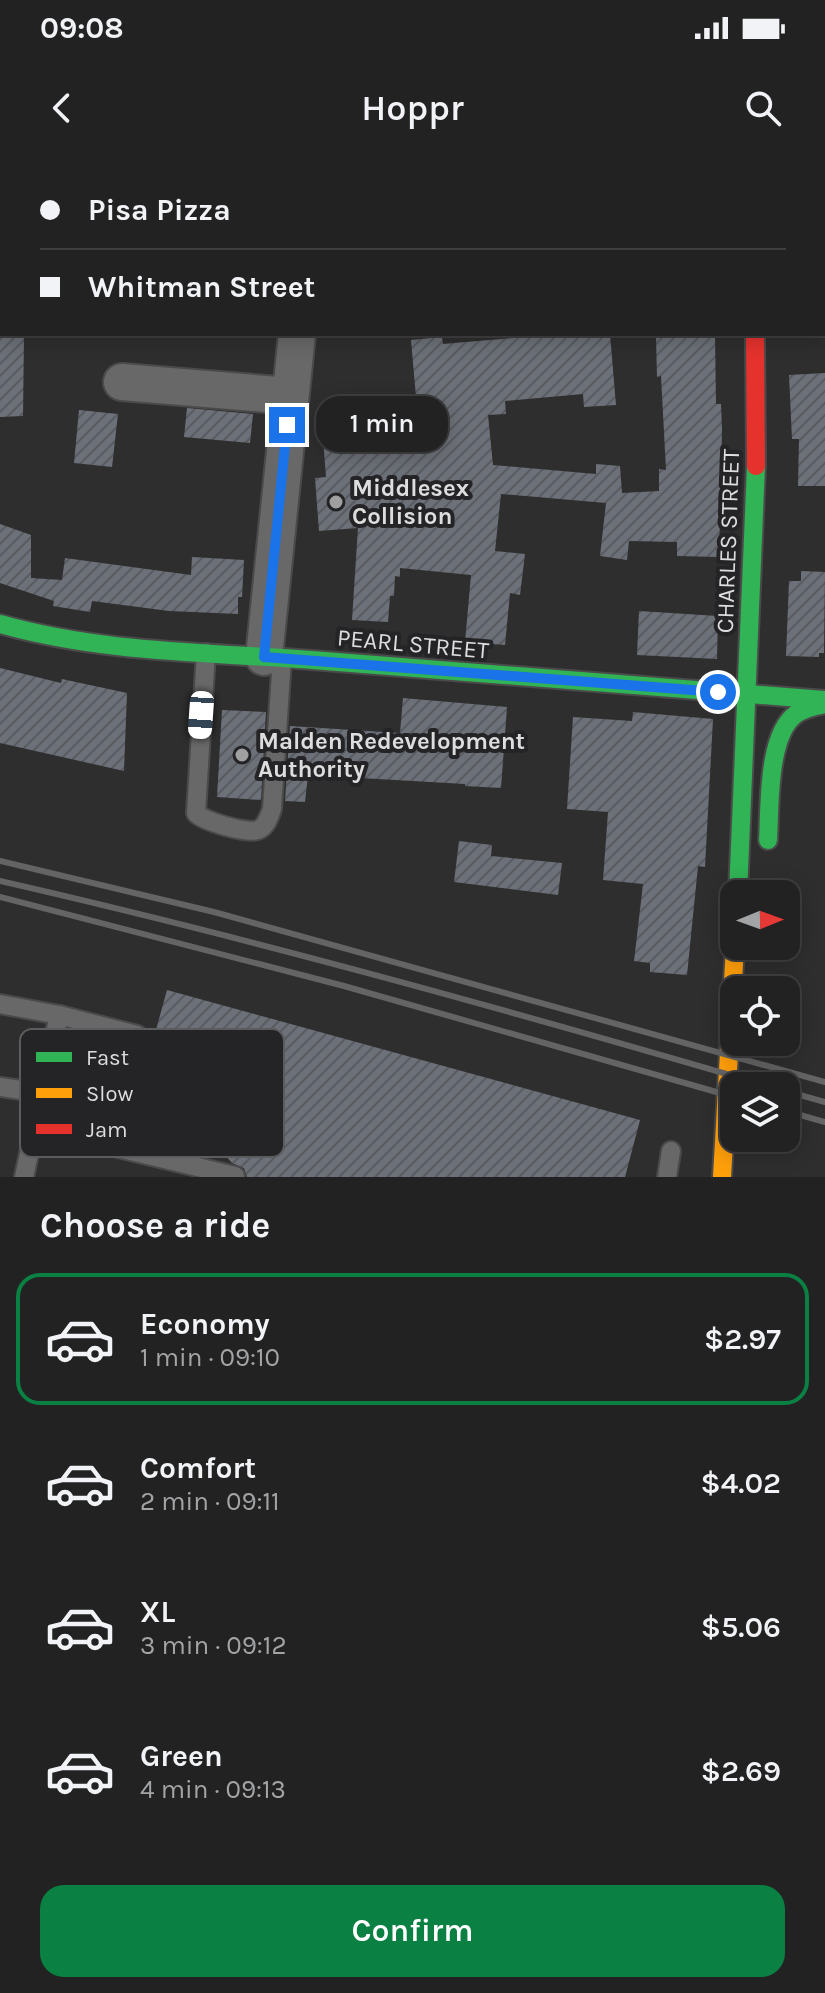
<!DOCTYPE html>
<meta charset="utf-8">
<style>
body{margin:0;font-family:Karla,sans-serif;background:#2a2a2b;color:#f1f3f6;height:100vh;display:flex;flex-direction:column;font-size:30px;white-space:nowrap}
*{box-sizing:border-box;margin:0}
p{font-size:26px;color:#a2a4a6}
.icon{flex:none;width:44px;height:44px;fill:none;stroke:currentColor;stroke-width:2;stroke-linecap:round;stroke-linejoin:round}
.map{position:relative;height:1017px;overflow:hidden}
.panel{display:flex;flex-direction:column;background:#222223;flex:1}
.panel>*{flex:none}
.hud{position:absolute;left:0px;top:0px;width:826px;height:176px;box-shadow:0 4px 20px #0003,0 0 0 2px #3f3f41;display:grid;align-content:center;height:176px;padding:0 40px;background:#222223}
.needle{width:52px;rotate:89deg}
.fabs{position:absolute;left:720px;top:720px;display:grid;gap:16px}
.fabs a{display:grid;place-items:center;width:80px;height:80px;border-radius:16px;background:#222223;box-shadow:0 4px 20px #0003,0 0 0 2px #3f3f41;font-size:40px}
.end{position:absolute;width:36px;height:36px;margin:-18px;border:10px solid #1a73e8;background:#fff;box-shadow:0 0 0 4px #fff}
.from{border-radius:50%}
.bubble{position:absolute;height:56px;border-radius:24px;background:#222223;box-shadow:0 4px 20px #0003,0 0 0 2px #3f3f41;font-size:26px;font-weight:600;line-height:56px;text-align:center}
.car{position:absolute;width:24px;height:48px;margin:-24px -12px;border-radius:10px;box-shadow:0 0 6px 2px #0007;background:linear-gradient(#fff 24%,#345 0 40%,#fff 0 76%,#345 0 86%,#fff 0)}
.hud b{display:flex;align-items:center;gap:28px;height:76px;font-size:30px}
.hud b+b{border-top:2px solid #3f3f41}
.hud i{width:20px;height:20px;background:#f1f3f6}
ul{padding:0;list-style:none}
li{display:flex;align-items:center;gap:24px;height:132px;margin:0 16px 12px;padding:0 24px;border:4px solid transparent;border-radius:24px}
li div{flex:1}
li b{display:block;font-size:30px}
li em{font-style:normal;font-weight:600}
li.current{border-color:#0b8043}
li>.icon{width:72px;height:72px;stroke-width:1.5}
h2{padding:0 40px;font-size:36px;line-height:96px}
.button{display:flex;gap:16px;margin-top:auto;padding:16px 40px}
.button a{flex:1;height:92px;border-radius:24px;background:#0b8043;color:#fff;font-size:32px;font-weight:600;line-height:92px;text-align:center}
.status{display:flex;justify-content:space-between;align-items:center;height:56px;padding:0 40px;background:#222223;direction:ltr}
.status svg{height:22px;fill:currentColor}
header{display:flex;justify-content:space-between;align-items:center;height:104px;padding:0 40px;background:#222223;font-size:36px;font-weight:600}
.map>svg:first-child{display:block}
.building{fill:url(#building-hatch)}
.lines{fill:none;stroke-linecap:round;stroke-linejoin:round}
.lane-casing{stroke:#4a4a4b;stroke-width:22}
.street-casing{stroke:#4a4a4b;stroke-width:40}
.fast-casing{stroke:#4a4a4b;stroke-width:22}
.slow-casing{stroke:#4a4a4b;stroke-width:22}
.jam-casing{stroke:#4a4a4b;stroke-width:22}
.lane{stroke:#686869;stroke-width:18}
.street{stroke:#686869;stroke-width:36}
.fast{stroke:#30b455;stroke-width:18}
.slow{stroke:#ff9f0a;stroke-width:18}
.jam{stroke:#e5322d;stroke-width:18}
.rail{stroke:#646465;stroke-width:6}
.route{stroke:#1a73e8;stroke-width:10}
.poi-dot{fill:#a0a0a1;stroke:#242326;stroke-width:3}
.labels{text-anchor:middle;dominant-baseline:central;stroke-width:8;stroke-linejoin:round;paint-order:stroke}
.poi-label{font-size:24px;font-weight:bold;fill:#ddddde;stroke:#242326;text-anchor:start}
.street-label{font-size:24px;fill:#ddddde;stroke:#242326}
.key{fill:#242326;stroke:#5c5b5d;stroke-width:2}
.key-label{font-size:22px;fill:#ddddde}
</style>
<div class="status"><b>09:08</b><svg viewBox="0 0 49 12"><path d="M0 12V9h3v3zM5 12V6h3v6zM10 12V3h3v9zM15 12V0h3v12zM26 1h20v11H26zM47 4h2v5h-2z"/></svg></div>
<header><svg class="icon" aria-label="back" viewBox="0 0 24 24"><path d="M15 5l-7 7 7 7"/></svg>Hoppr<svg class="icon" aria-label="search" viewBox="0 0 24 24"><circle cx="10" cy="10" r="6"/><path d="M15 15l6 6"/></svg></header>
<div class="map">
<svg width="825" height="1017" viewBox="0 0 825 1017">
<defs>
<pattern id="building-hatch" width="6" height="6" patternUnits="userSpaceOnUse" patternTransform="scale(2)"><rect width="6" height="6" fill="#6c7078"/><path d="M-1 1l2-2M0 6l6-6M5 7l2-2" fill="none" stroke="#595b60"/></pattern>
</defs>
<rect width="100%" height="100%" fill="#2e2e2f"/>
<g class="building">
<polygon points="0,174 24,174 23,256 0,257"/>
<polygon points="525,174 610,174 616,245 584,247 583,234 505,241 506,254 488,255 493,305 596,314 596,304 620,306 622,333 659,331 659,309 666,310 661,216 657,217 656,177 715,175 716,244 721,244 722,270 719,397 677,396 677,382 629,381 627,400 600,396 606,343 501,334 495,391 525,394 520,435 510,433 505,485 465,482 471,415 400,408 400,417 395,416 394,436 390,436 388,462 352,460 358,368 319,371 315,318 326,317 323,278 419,271 411,180 442,177 443,184 525,177"/>
<polygon points="825,213 825,326 798,326 799,279 792,279 789,215"/>
<polygon points="187,248 253,254 250,283 184,277"/>
<polygon points="79,250 118,254 112,307 74,303"/>
<polygon points="0,364 31,375 31,418 62,420 65,398 191,415 192,397 244,400 242,437 238,437 238,454 169,451 92,441 90,452 53,446 54,441 0,423"/>
<polygon points="801,411 825,412 824,493 819,493 819,497 786,496 789,421 801,421"/>
<polygon points="639,451 718,456 717,499 637,495"/>
<polygon points="0,508 61,523 62,519 127,533 124,611 0,583"/>
<polygon points="403,538 507,547 501,628 465,626 465,624 308,615 305,642 285,641 290,566 400,573"/>
<polygon points="222,550 266,552 261,640 217,637"/>
<polygon points="633,552 713,559 705,707 698,706 687,815 650,812 650,803 634,801 643,724 603,720 608,652 567,649 573,557 632,561"/>
<polygon points="459,681 492,685 491,696 562,703 558,735 454,722"/>
<polygon points="167,830 640,960 625,1017 247,1017 244,1008 232,1003 206,973 133,953"/>
</g>
<g class="lines">
<g class="lane-casing">
<g id="lane">
<path d="M 206,493 L 196,653 C 202,661 247,674 258,670 C 266,667 269,657 272,649 L 282,498"/>
<polyline points="0,844 59,855"/>
<polyline points="0,927 42,933"/>
<polyline points="35,968 235,1016"/>
<polyline points="24,1017 59,855 137,875"/>
<polyline points="667,1017 671,991"/>
</g>
</g>
<g class="street-casing">
<g id="street">
<polyline points="315,2 316,0"/>
<polyline points="122,222 290,236"/>
<polyline points="264,497 297,174"/>
</g>
</g>
<g class="fast-casing">
<g id="fast">
<polyline points="753,0 753,2"/>
<path d="M 0,464 C 102,493 207,492 312,500 C 483,514 654,528 825,540"/>
<path d="M 768,680 C 770,647 767,575 796,554 C 804,548 815,546 825,544"/>
<polyline points="738,734 756,306"/>
</g>
</g>
<g class="slow-casing">
<polyline id="slow" points="722,1017 735,786"/>
</g>
<g class="jam-casing">
<polyline id="jam" points="755,174 756,306"/>
</g>
<use href="#lane" class="lane"/>
<use href="#street" class="street"/>
<use href="#fast" class="fast"/>
<use href="#slow" class="slow"/>
<use href="#jam" class="jam"/>
<g class="rail">
<polyline points="0,701 214,752 825,922"/>
<path d="M 0,721 C 258,780 514,852 768,926"/>
<polyline points="0,737 344,826 734,937"/>
<polyline points="786,931 825,942"/>
<polyline points="786,951 825,962"/>
</g>
</g>
<g class="lines">
<polyline class="route" points="287,265 264,497 718,532"/>
</g>
<g class="poi-dot">
<circle cx="336" cy="342" r="8"/>
<circle cx="242" cy="595" r="8"/>
</g>
<g class="labels">
<g class="poi-label">
<text x="352" y="328">Middlesex<tspan x="352" dy="28">Collision</tspan></text>
<text x="258" y="581">Malden Redevelopment<tspan x="258" dy="28">Authority</tspan></text>
</g>
<g class="street-label">
<text transform="translate(728 381) rotate(-88)">CHARLES STREET</text>
<text transform="translate(413 484) rotate(5)">PEARL STREET</text>
</g>
</g>
<rect x="20" y="869" width="264" height="128" rx="12" class="key"/>
<rect x="36" y="892" width="36" height="10" fill="#30b455"/>
<rect x="36" y="928" width="36" height="10" fill="#ff9f0a"/>
<rect x="36" y="964" width="36" height="10" fill="#e5322d"/>
<g class="key-label">
<text x="86" y="905">Fast</text>
<text x="86" y="941">Slow</text>
<text x="86" y="977">Jam</text>
</g>
</svg>
<div class="fabs">
<a><svg class="needle" viewBox="-14 -14 28 28"><path d="M0-13l5 13h-10z" fill="#e53935"/><path d="M0 13l5-13h-10z" fill="#a2a4a6"/></svg></a>
<a><svg class="icon" aria-label="locate" viewBox="0 0 24 24"><circle cx="12" cy="12" r="6"/><path d="M12 2v4M12 18v4M2 12h4M18 12h4"/></svg></a>
<a><svg class="icon" aria-label="layers" viewBox="0 0 24 24"><path d="M12 4l9 5-9 5-9-5zM3 14l9 5 9-5"/></svg></a>
</div>
<i class="end from" style="left:718px;top:532px"></i>
<i class="end" style="left:287px;top:265px"></i>
<div class="bubble" style="left:316px;top:236px;width:132px">1 min</div>
<i class="car" style="left:201px;top:555px;rotate:184deg"></i>
<div class="hud">
<b><i class="from"></i>Pisa Pizza</b>
<b><i></i>Whitman Street</b>
</div>
</div>
<section class="panel">
<h2>Choose a ride</h2>
<ul>
<li class="current"><svg class="icon" aria-label="car" viewBox="0 0 24 24"><path d="M5 17H2v-5l4-1 3-4h7l3 4 3 1v5h-3M9 17h6M6 11h13"/><circle cx="7" cy="17" r="2"/><circle cx="17" cy="17" r="2"/></svg><div><b>Economy</b><p>1 min · 09:10</p></div><em>$2.97</em></li>
<li><svg class="icon" aria-label="car" viewBox="0 0 24 24"><path d="M5 17H2v-5l4-1 3-4h7l3 4 3 1v5h-3M9 17h6M6 11h13"/><circle cx="7" cy="17" r="2"/><circle cx="17" cy="17" r="2"/></svg><div><b>Comfort</b><p>2 min · 09:11</p></div><em>$4.02</em></li>
<li><svg class="icon" aria-label="car" viewBox="0 0 24 24"><path d="M5 17H2v-5l4-1 3-4h7l3 4 3 1v5h-3M9 17h6M6 11h13"/><circle cx="7" cy="17" r="2"/><circle cx="17" cy="17" r="2"/></svg><div><b>XL</b><p>3 min · 09:12</p></div><em>$5.06</em></li>
<li><svg class="icon" aria-label="car" viewBox="0 0 24 24"><path d="M5 17H2v-5l4-1 3-4h7l3 4 3 1v5h-3M9 17h6M6 11h13"/><circle cx="7" cy="17" r="2"/><circle cx="17" cy="17" r="2"/></svg><div><b>Green</b><p>4 min · 09:13</p></div><em>$2.69</em></li>
</ul>
<div class="button"><a>Confirm</a></div>
</section>
